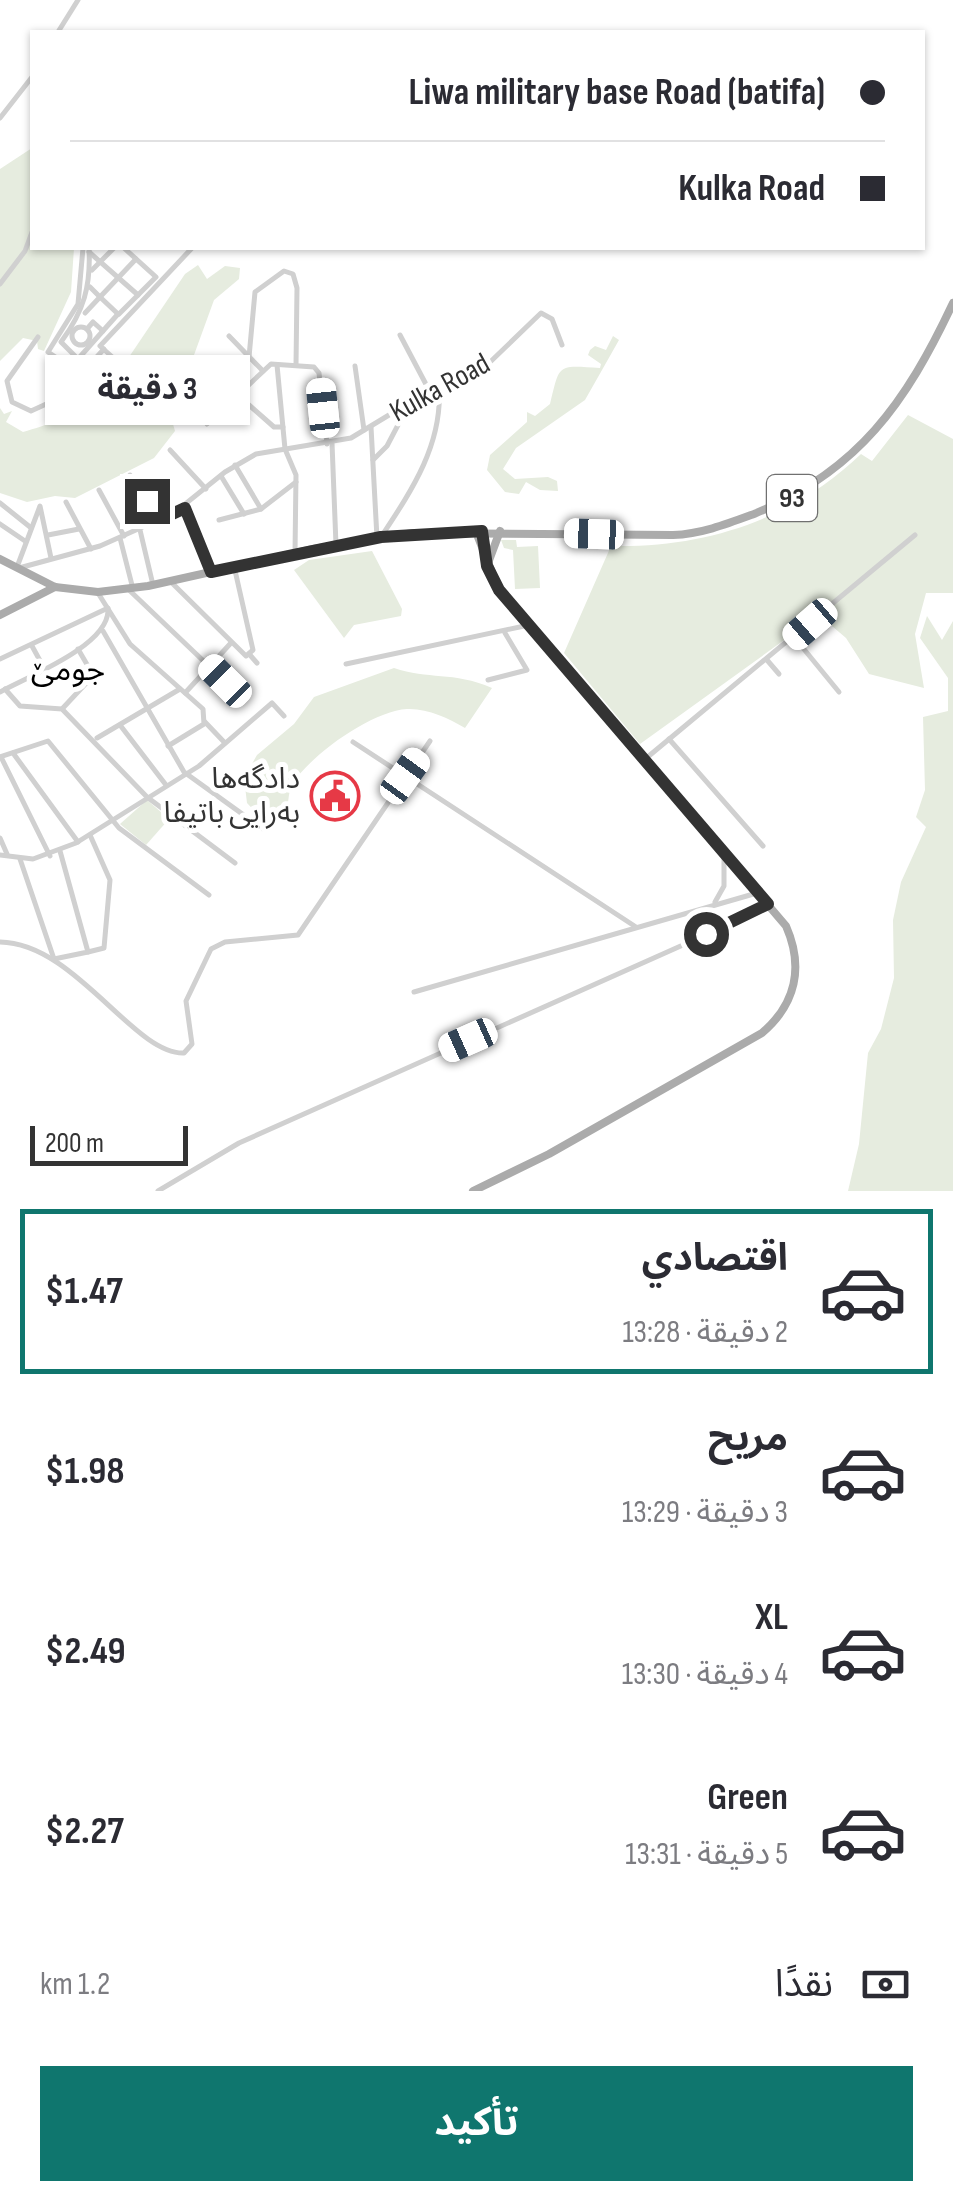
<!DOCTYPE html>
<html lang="ar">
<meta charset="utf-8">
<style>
body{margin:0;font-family:"Sofia Sans Condensed","Noto Sans Arabic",sans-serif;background:#f2f2f3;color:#2b2b33;direction:rtl;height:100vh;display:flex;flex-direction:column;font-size:38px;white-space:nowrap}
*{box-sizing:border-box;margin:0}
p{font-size:32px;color:#7c7c81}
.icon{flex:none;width:55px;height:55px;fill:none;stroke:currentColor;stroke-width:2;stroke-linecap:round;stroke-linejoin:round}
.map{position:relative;height:1191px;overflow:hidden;direction:ltr}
.panel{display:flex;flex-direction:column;background:#fff;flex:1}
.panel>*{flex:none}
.guide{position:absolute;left:30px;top:30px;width:895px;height:220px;border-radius:0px;box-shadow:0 2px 8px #0004;direction:rtl;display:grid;align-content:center;height:220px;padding:0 40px;background:#fff}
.scale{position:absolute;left:30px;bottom:25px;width:158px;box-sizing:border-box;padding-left:10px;border:5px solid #333;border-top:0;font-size:28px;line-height:35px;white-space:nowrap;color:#333;-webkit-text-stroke:8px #fff;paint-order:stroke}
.end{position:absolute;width:45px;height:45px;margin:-22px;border:12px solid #333;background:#fff;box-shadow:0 0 0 5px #fff}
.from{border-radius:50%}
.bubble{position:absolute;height:70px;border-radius:0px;background:#fff;box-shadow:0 2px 8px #0004;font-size:32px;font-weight:700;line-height:70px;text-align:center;direction:rtl}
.car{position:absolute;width:30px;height:60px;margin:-30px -15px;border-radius:12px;box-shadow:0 0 8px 2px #0007;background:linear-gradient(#fff 24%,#345 0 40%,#fff 0 76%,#345 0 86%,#fff 0)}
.guide b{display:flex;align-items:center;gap:35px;height:95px;font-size:38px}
.guide b+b{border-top:2px solid #e1e1e2}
.guide i{width:25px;height:25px;background:#2b2b33}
ul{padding:18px 0 0;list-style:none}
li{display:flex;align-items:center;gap:30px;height:165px;margin:0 20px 15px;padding:0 20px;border:5px solid transparent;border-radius:0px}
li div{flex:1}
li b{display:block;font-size:38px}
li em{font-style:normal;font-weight:700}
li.selected{border-color:#0f766e}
li>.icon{width:90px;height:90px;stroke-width:1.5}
.pay{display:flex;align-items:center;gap:25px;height:110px;padding:0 40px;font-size:38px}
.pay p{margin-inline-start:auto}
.button{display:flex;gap:20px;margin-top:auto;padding:20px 40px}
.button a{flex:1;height:115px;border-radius:0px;background:#0f766e;color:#fff;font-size:40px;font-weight:700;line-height:115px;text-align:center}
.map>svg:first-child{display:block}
.green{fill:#e6ecdf}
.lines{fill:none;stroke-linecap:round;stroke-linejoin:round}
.minor{stroke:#d0d0d0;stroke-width:5}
.major{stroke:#ababab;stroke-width:8}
.route{stroke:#333;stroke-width:12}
.labels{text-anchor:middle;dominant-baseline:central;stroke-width:10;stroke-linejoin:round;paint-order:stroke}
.shield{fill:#fff;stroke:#707070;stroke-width:2.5}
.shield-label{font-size:28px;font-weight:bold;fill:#333}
.street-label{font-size:30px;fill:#333;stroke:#fff}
.poi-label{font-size:30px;fill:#333;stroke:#fff;text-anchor:end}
.neighbourhood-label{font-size:32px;fill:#000;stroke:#fff}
</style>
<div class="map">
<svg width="953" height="1191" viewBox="0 0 953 1191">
<rect width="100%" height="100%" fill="#fff"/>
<g class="green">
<polygon points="32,148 32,248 74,248 71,292 44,351 38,349 37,341 23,338 0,361 0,169"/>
<path d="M 198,265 L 207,279 L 225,266 L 240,268 L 239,279 L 214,300 L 194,355 L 186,365 L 168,407 L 175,431 L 154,458 L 75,498 L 55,496 L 27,502 L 0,493 L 0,408 L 4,414 L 12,411 L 6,422 L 23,432 C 47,425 72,417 89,398 L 84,391 L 127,360 L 185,274 Z"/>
<path d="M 613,336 L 619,340 L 585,400 L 516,448 L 503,469 L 515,479 L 548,477 L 557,481 L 558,491 L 540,490 L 526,482 L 519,494 L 505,492 L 487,470 L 490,455 L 527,422 L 527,412 L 535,416 L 550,404 C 560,364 556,365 600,368 L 601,364 L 588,355 L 590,350 L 595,346 L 606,350 Z"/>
<path d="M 908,415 L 953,439 L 953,593 L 926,593 L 915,634 L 924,688 L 869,674 L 846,638 L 819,615 L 640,744 L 564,653 L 611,546 C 705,548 792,520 861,454 L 872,461 Z"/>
<polygon points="501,540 516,540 517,547 538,546 540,588 515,589 513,550 504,548"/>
<polygon points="372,551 402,609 401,616 354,625 344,638 294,570 309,560"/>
<polygon points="927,616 942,640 953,621 953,1191 848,1191 859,1144 868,1053 881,1029 894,978 893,920 901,882 926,827 916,817 925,790 923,717 948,711 948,678 920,638"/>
<path d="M 394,668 C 428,680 453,671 492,688 L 465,728 C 448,718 427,708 407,709 C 372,711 312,754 293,783 C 287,792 289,809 285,820 L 265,822 L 247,803 L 244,778 L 257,755 L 294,724 L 314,697 Z"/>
<polygon points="147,800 169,819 146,845 120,824"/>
</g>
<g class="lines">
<g class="minor">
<polyline points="58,32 78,0"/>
<polyline points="0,118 32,77"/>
<polyline points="83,248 78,304 48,352 91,381"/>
<path d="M 89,248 C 91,286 84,311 61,342 L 78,359 L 118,314"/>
<polyline points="89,252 138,295"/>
<polyline points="92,270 114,248"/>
<polyline points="0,284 25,251 32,232"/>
<polyline points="90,287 100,297 136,259"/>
<polyline points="85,313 100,297 118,314"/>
<polyline points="119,314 156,277 124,248"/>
<circle cx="81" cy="336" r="9"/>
<polyline points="87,329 93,322 103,331"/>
<polyline points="400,335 429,390"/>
<polyline points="229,336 263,371"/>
<polyline points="38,337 7,381 12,402 31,411 103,378 119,363 100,346 192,248"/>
<polyline points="249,357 255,292 284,271 293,274 297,288 296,365"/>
<polyline points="196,360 234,399"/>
<polyline points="277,365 285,449 296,475 295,553"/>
<polyline points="355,366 364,430"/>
<polyline points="84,371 104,349"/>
<polyline points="249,405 274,427 283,427"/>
<polyline points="207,424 271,364 314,367 319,373 327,444"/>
<polyline points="371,427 377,538"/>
<polyline points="332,443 336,545"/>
<polyline points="170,450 206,489"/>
<polyline points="373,460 387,446 409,404"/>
<polyline points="235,465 261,509"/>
<polyline points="130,475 157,521"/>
<polyline points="221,476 244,514"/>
<polyline points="99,490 124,536"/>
<polyline points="66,502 91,549"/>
<polyline points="0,503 30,527"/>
<polyline points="185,507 211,572"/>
<polyline points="219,520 261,509 296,482"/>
<polyline points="0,524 25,541"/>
<polyline points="140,530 153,585"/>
<polyline points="48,535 79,529"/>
<path d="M 381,537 C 412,490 443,444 439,387"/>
<polyline points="120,538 133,589"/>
<polyline points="17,567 40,506 51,558"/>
<polyline points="19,568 100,546 174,513 225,472 256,454 351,438 427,392 486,366 541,313 552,319 562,345"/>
<polyline points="171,582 246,656 253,650 234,566"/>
<polyline points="128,589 235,691"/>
<polyline points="98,593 130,644 203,709 204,724 168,746"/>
<polyline points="103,631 184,772 263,829"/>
<polyline points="794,637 839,692"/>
<polyline points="32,646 44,668"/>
<polyline points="250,655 257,663"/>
<polyline points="0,659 108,608"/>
<polyline points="767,660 779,674"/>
<polyline points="346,664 529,625"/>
<polyline points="488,680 527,670 505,633"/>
<polyline points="5,689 20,706 62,709 147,797 235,863"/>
<path d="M 0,692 C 29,676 107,646 108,611"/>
<polyline points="185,693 230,644"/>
<polyline points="62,709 90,679 92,673 78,649"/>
<polyline points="205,722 225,743"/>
<polyline points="120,725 166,785"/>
<polyline points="97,738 180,689"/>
<polyline points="669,739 763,846"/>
<polyline points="353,742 636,927"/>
<polyline points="13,753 78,842"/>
<polyline points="0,757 48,741 119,828 209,895"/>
<polyline points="1,757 50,856"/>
<polyline points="644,760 915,535"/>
<polyline points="0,838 7,854"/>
<polyline points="0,855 33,859 76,843 199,766 272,703 284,716"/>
<polyline points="20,859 54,959 88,952 60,851"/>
<polyline points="715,902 724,886 724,856"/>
<path d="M 0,942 C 75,943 134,1055 184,1053 L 192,1044 L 186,1001 L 211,949 L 225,942 L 298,935 L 430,741"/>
<polyline points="88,952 104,948 110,880 90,835"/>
<polyline points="414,992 757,893"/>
<polyline points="158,1191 239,1143 739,920 768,903"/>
</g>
<g class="major">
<path d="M 0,559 L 55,587 L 98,592 L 148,586 L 313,549 L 413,533 L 673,535 C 701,534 727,524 754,514 C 858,471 906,403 953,303"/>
<polyline points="488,563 500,531"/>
<polyline points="0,615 55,587"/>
<path d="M 473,1191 L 549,1154 L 762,1033 C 796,1004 804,967 786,926 L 499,590 L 476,532"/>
</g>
</g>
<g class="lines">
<polyline class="route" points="147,501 157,521 185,508 211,572 381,537 482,531 487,566 499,590 768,904 706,934"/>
</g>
<defs>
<g id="civic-ring" transform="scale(2.5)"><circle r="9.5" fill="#fff" stroke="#e63946" stroke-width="1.5"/><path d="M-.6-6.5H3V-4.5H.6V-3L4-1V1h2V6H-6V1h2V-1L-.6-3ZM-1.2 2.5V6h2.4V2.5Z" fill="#e63946"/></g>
</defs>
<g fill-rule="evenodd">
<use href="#civic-ring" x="335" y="796"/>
</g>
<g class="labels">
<rect class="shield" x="767" y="475" width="50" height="46" rx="8"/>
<g class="shield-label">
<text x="792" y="498">93</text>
</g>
<g class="street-label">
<text transform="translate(440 388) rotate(-29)">Kulka Road</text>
</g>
<g class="poi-label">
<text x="300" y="779">دادگه‌ها<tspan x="300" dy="34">به‌رايى باتيفا</tspan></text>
</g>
<g class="neighbourhood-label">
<text x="68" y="670">جومێ</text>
</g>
</g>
</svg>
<div class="scale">200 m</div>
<i class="end from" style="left:706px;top:934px"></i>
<i class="end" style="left:147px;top:501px"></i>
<div class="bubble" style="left:45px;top:355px;width:205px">3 دقيقة</div>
<i class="car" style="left:323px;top:408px;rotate:354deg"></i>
<i class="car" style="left:594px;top:534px;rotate:272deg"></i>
<i class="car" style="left:810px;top:624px;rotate:229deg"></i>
<i class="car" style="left:225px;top:681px;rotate:315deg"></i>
<i class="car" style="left:405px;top:776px;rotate:36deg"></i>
<i class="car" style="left:468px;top:1040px;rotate:246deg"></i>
<div class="guide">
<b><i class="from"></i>Liwa military base Road (batifa)</b>
<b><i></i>Kulka Road</b>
</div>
</div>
<section class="panel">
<ul>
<li class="selected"><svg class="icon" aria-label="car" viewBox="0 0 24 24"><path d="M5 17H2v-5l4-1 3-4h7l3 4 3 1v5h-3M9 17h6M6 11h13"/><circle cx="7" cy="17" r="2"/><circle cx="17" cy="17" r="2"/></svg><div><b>اقتصادي</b><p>2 دقيقة · 13:28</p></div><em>$1.47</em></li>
<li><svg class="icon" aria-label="car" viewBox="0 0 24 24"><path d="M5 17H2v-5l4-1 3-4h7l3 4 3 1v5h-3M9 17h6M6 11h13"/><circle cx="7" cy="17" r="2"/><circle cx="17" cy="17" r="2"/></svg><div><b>مريح</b><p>3 دقيقة · 13:29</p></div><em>$1.98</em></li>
<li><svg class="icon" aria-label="car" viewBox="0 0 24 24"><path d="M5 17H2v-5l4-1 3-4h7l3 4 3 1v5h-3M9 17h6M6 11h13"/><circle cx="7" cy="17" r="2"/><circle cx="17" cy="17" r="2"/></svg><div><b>XL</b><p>4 دقيقة · 13:30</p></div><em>$2.49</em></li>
<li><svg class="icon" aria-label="car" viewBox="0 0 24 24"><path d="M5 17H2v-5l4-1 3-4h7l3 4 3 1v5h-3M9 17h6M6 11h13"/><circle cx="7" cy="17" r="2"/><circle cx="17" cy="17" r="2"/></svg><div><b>Green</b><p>5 دقيقة · 13:31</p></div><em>$2.27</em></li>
</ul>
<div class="pay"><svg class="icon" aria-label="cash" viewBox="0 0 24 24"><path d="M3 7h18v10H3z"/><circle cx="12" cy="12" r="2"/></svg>نقدًا<p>1.2 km</p></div>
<div class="button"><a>تأكيد</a></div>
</section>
